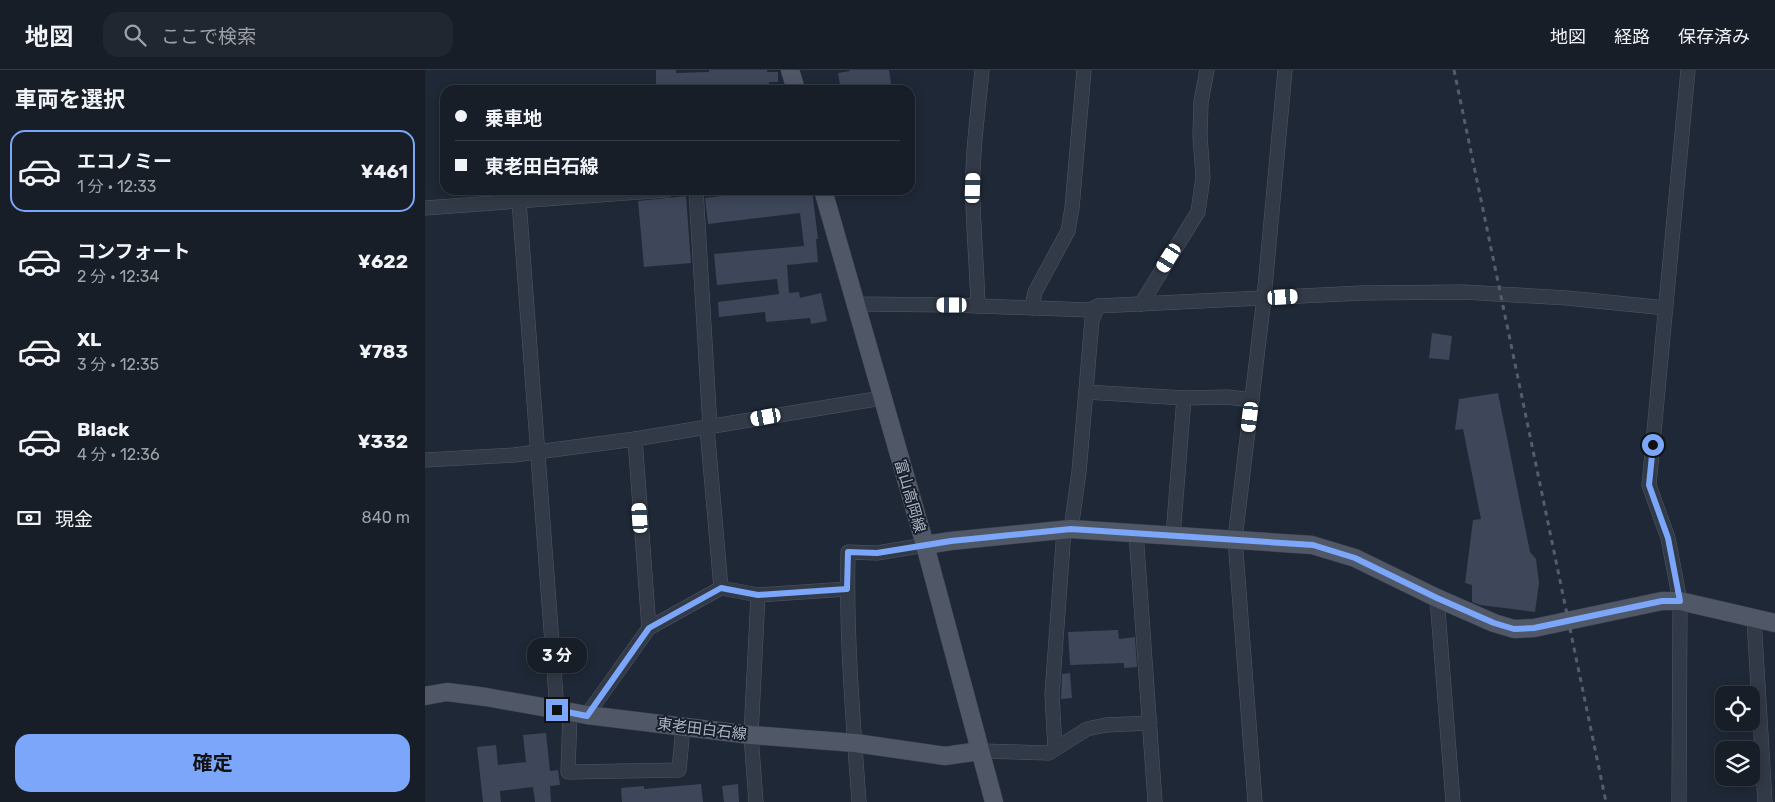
<!DOCTYPE html>
<html lang="ja">
<meta charset="utf-8">
<style>
body{margin:0;font-family:Rubik,"Noto Sans JP",sans-serif;background:#202730;color:#f1f3f6;height:100vh;display:flex;flex-direction:column;font-size:19px;white-space:nowrap}
*{box-sizing:border-box;margin:0}
p{font-size:16px;color:#9ea2a8}
.icon{flex:none;width:28px;height:28px;fill:none;stroke:currentColor;stroke-width:2;stroke-linecap:round;stroke-linejoin:round}
.map{position:relative;flex:1;overflow:hidden}
.panel{display:flex;flex-direction:column;background:#171e28;width:425px}
.panel>*{flex:none}
.guide{position:absolute;left:15px;top:15px;width:475px;height:110px;border-radius:15px;box-shadow:0 2px 12px #0003,0 0 0 1px #363c45;display:grid;align-content:center;height:110px;padding:0 15px;background:#171e28}
.fabs{position:absolute;left:1290px;top:616px;display:grid;gap:10px}
.fabs a{display:grid;place-items:center;width:45px;height:45px;border-radius:10px;background:#171e28;box-shadow:0 2px 12px #0003,0 0 0 1px #363c45;font-size:25px}
.end{position:absolute;width:22px;height:22px;margin:-11px;border:6px solid #7ca6f9;background:#111;box-shadow:0 0 0 2px #111}
.from{border-radius:50%}
.bubble{position:absolute;height:35px;border-radius:15px;background:#171e28;box-shadow:0 2px 12px #0003,0 0 0 1px #363c45;font-size:16px;font-weight:700;line-height:35px;text-align:center}
.car{position:absolute;width:15px;height:30px;margin:-15px -8px;border-radius:6px;box-shadow:0 0 4px 1px #0007;background:linear-gradient(#fff 24%,#345 0 40%,#fff 0 76%,#345 0 86%,#fff 0)}
.guide b{display:flex;align-items:center;gap:18px;height:48px;font-size:19px}
.guide b+b{border-top:1px solid #363c45}
.guide i{width:12px;height:12px;background:#f1f3f6}
ul{padding:0;list-style:none}
li{display:flex;align-items:center;gap:15px;height:82px;margin:0 10px 8px;padding:0 5px;border:2px solid transparent;border-radius:15px}
li div{flex:1}
li b{display:block;font-size:19px}
li em{font-style:normal;font-weight:700}
li.current{border-color:#7ca6f9}
li>.icon{width:45px;height:45px;stroke-width:1.5}
h2{padding:0 15px;font-size:22px;line-height:60px}
.pay{display:flex;align-items:center;gap:12px;height:55px;padding:0 15px;font-size:19px}
.pay p{margin-inline-start:auto}
.primary-button{display:flex;gap:10px;margin-top:auto;padding:10px 15px}
.primary-button a{flex:1;height:58px;border-radius:15px;background:#7ca6f9;color:#111;font-size:20px;font-weight:700;line-height:58px;text-align:center}
header{display:flex;align-items:center;gap:30px;box-sizing:border-box;height:70px;padding:0 25px;background:#171e28;border-bottom:1px solid #363c45}
header strong{font-size:24px}
nav{display:flex;gap:28px;margin-inline-start:auto;font-size:18px}
.search{width:350px;height:45px;background:#202730;display:flex;align-items:center;gap:12px;box-sizing:border-box;padding:0 18px;border-radius:15px;color:#9ea2a8;font-size:19px}
main{display:flex;flex:1;min-height:0}
.map>svg:first-child{display:block}
.building{fill:#3d4759}
.lines{fill:none;stroke-linecap:round;stroke-linejoin:round}
.minor-casing{stroke:#505765;stroke-width:15}
.major-casing{stroke:#3c4350;stroke-width:19}
.minor{stroke:#323a47;stroke-width:14}
.major{stroke:#505867;stroke-width:18}
.rail{stroke:#545d6e;stroke-width:3;stroke-dasharray:5 5;stroke-linecap:butt}
.route{stroke:#7ca6f9;stroke-width:6}
.labels{text-anchor:middle;dominant-baseline:central;stroke-width:4;stroke-linejoin:round;paint-order:stroke}
.street-label{font-size:15px;fill:#acb4c4;stroke:#181f2b}
</style>
<header>
<strong>地図</strong>
<div class="search"><svg class="icon" aria-label="search" viewBox="0 0 24 24"><circle cx="10" cy="10" r="6"/><path d="M15 15l6 6"/></svg>ここで検索</div>
<nav><a>地図</a><a>経路</a><a>保存済み</a></nav>
</header>
<main>
<section class="panel">
<h2>車両を選択</h2>
<ul>
<li class="current"><svg class="icon" aria-label="car" viewBox="0 0 24 24"><path d="M5 17H2v-5l4-1 3-4h7l3 4 3 1v5h-3M9 17h6M6 11h13"/><circle cx="7" cy="17" r="2"/><circle cx="17" cy="17" r="2"/></svg><div><b>エコノミー</b><p>1 分 · 12:33</p></div><em>¥461</em></li>
<li><svg class="icon" aria-label="car" viewBox="0 0 24 24"><path d="M5 17H2v-5l4-1 3-4h7l3 4 3 1v5h-3M9 17h6M6 11h13"/><circle cx="7" cy="17" r="2"/><circle cx="17" cy="17" r="2"/></svg><div><b>コンフォート</b><p>2 分 · 12:34</p></div><em>¥622</em></li>
<li><svg class="icon" aria-label="car" viewBox="0 0 24 24"><path d="M5 17H2v-5l4-1 3-4h7l3 4 3 1v5h-3M9 17h6M6 11h13"/><circle cx="7" cy="17" r="2"/><circle cx="17" cy="17" r="2"/></svg><div><b>XL</b><p>3 分 · 12:35</p></div><em>¥783</em></li>
<li><svg class="icon" aria-label="car" viewBox="0 0 24 24"><path d="M5 17H2v-5l4-1 3-4h7l3 4 3 1v5h-3M9 17h6M6 11h13"/><circle cx="7" cy="17" r="2"/><circle cx="17" cy="17" r="2"/></svg><div><b>Black</b><p>4 分 · 12:36</p></div><em>¥332</em></li>
</ul>
<div class="pay"><svg class="icon" aria-label="cash" viewBox="0 0 24 24"><path d="M3 7h18v10H3z"/><circle cx="12" cy="12" r="2"/></svg>現金<p>840 m</p></div>
<div class="primary-button"><a>確定</a></div>
</section>
<div class="map">
<svg width="1350" height="732" viewBox="0 0 1350 732">
<rect width="100%" height="100%" fill="#1f2836"/>
<g class="building">
<polygon points="231,0 251,0 251,3 284,2 284,0 342,0 342,2 353,2 353,12 344,12 344,20 231,20"/>
<polygon points="424,0 464,0 467,20 416,20 413,3 425,1"/>
<polygon points="348,120 387,120 393,169 391,169 393,192 362,195 364,223 374,222 375,228 396,223 402,251 386,254 385,248 341,252 340,242 294,247 293,232 354,224 352,209 292,215 289,184 379,176 375,143 283,154 280,128"/>
<polygon points="261,126 266,193 219,197 213,131"/>
<polygon points="1007,263 1027,266 1024,290 1004,288"/>
<polygon points="1073,323 1105,482 1111,489 1114,513 1110,542 1055,535 1047,532 1047,515 1040,513 1048,450 1056,449 1038,359 1030,360 1034,329"/>
<polygon points="693,560 694,569 710,567 712,597 699,598 699,593 645,595 643,562"/>
<polygon points="645,603 647,628 636,629 637,604"/>
<polygon points="121,663 125,701 133,700 135,715 125,716 126,732 110,732 108,717 75,721 76,732 58,732 52,677 71,675 73,695 101,692 98,665"/>
<polygon points="276,714 278,732 197,732 196,718 219,716 219,719"/>
<polygon points="313,714 314,732 299,732 297,716"/>
</g>
<g class="lines">
<g class="minor-casing">
<g id="minor">
<polyline points="271,120 285,357"/>
<polyline points="94,131 132,640"/>
<polyline points="0,138 242,120"/>
<polyline points="430,234 527,235 665,240 673,236 937,223 1038,222 1142,228 1241,238"/>
<polyline points="716,234 773,142 778,107 775,66 776,32 782,0"/>
<path d="M 553,236 C 552,201 549,167 548,133 C 546,89 553,44 557,0"/>
<polyline points="607,238 610,222 643,161 647,138 659,0"/>
<polyline points="661,322 759,328"/>
<polyline points="210,369 224,558"/>
<polyline points="0,390 89,385 210,369 457,328"/>
<polyline points="646,459 654,402 667,250 673,236"/>
<polyline points="711,463 730,732"/>
<polyline points="748,466 759,328 802,327 827,330"/>
<polyline points="296,518 333,525 422,519"/>
<polyline points="1012,528 1028,732"/>
<polyline points="1329,549 1340,732"/>
<polyline points="145,642 143,702 254,700 258,657"/>
<polyline points="162,645 224,558 296,518 282,358"/>
<polyline points="630,679 627,624 639,460"/>
<polyline points="555,681 624,683 662,659 681,655 725,653"/>
<polyline points="331,732 326,665 333,525"/>
<path d="M 434,732 C 428,649 421,566 423,482 L 452,483 L 500,475"/>
<polyline points="830,732 810,469 839,228 860,0"/>
<polyline points="1254,732 1255,531 1243,468 1224,415 1263,0"/>
</g>
</g>
<g class="major-casing">
<g id="major">
<polyline points="365,0 371,20"/>
<polyline points="398,120 500,475 569,732"/>
<polyline points="500,475 526,471 646,459 887,475 930,488 1012,528 1069,553 1089,559 1109,558 1237,531 1255,531 1350,553"/>
<polyline points="0,626 22,622 61,627 162,645 326,665 430,673 520,686 555,681"/>
</g>
</g>
<use href="#minor" class="minor"/>
<use href="#major" class="major"/>
<polyline class="rail" points="1029,0 1181,732"/>
</g>
<g class="lines">
<polyline class="route" points="132,640 162,646 224,558 296,518 333,525 422,519 423,482 452,483 526,471 646,459 888,475 930,488 1012,528 1069,553 1089,559 1109,558 1237,531 1255,531 1243,468 1224,415 1228,375"/>
</g>
<g class="labels">
<g class="street-label">
<text transform="translate(485 426) rotate(74)">富山高岡線</text>
<text transform="translate(277 659) rotate(7)">東老田白石線</text>
</g>
</g>
</svg>
<div class="fabs">
<a><svg class="icon" aria-label="locate" viewBox="0 0 24 24"><circle cx="12" cy="12" r="6"/><path d="M12 2v4M12 18v4M2 12h4M18 12h4"/></svg></a>
<a><svg class="icon" aria-label="layers" viewBox="0 0 24 24"><path d="M12 4l9 5-9 5-9-5zM3 14l9 5 9-5"/></svg></a>
</div>
<i class="end from" style="left:1228px;top:375px"></i>
<i class="end" style="left:132px;top:640px"></i>
<div class="bubble" style="left:102px;top:568px;width:60px">3 分</div>
<i class="car" style="left:548px;top:118px;rotate:2deg"></i>
<i class="car" style="left:744px;top:188px;rotate:212deg"></i>
<i class="car" style="left:858px;top:227px;rotate:87deg"></i>
<i class="car" style="left:527px;top:235px;rotate:270deg"></i>
<i class="car" style="left:341px;top:347px;rotate:260deg"></i>
<i class="car" style="left:825px;top:347px;rotate:187deg"></i>
<i class="car" style="left:215px;top:448px;rotate:356deg"></i>
<div class="guide">
<b><i class="from"></i>乗車地</b>
<b><i></i>東老田白石線</b>
</div>
</div>
</main>
